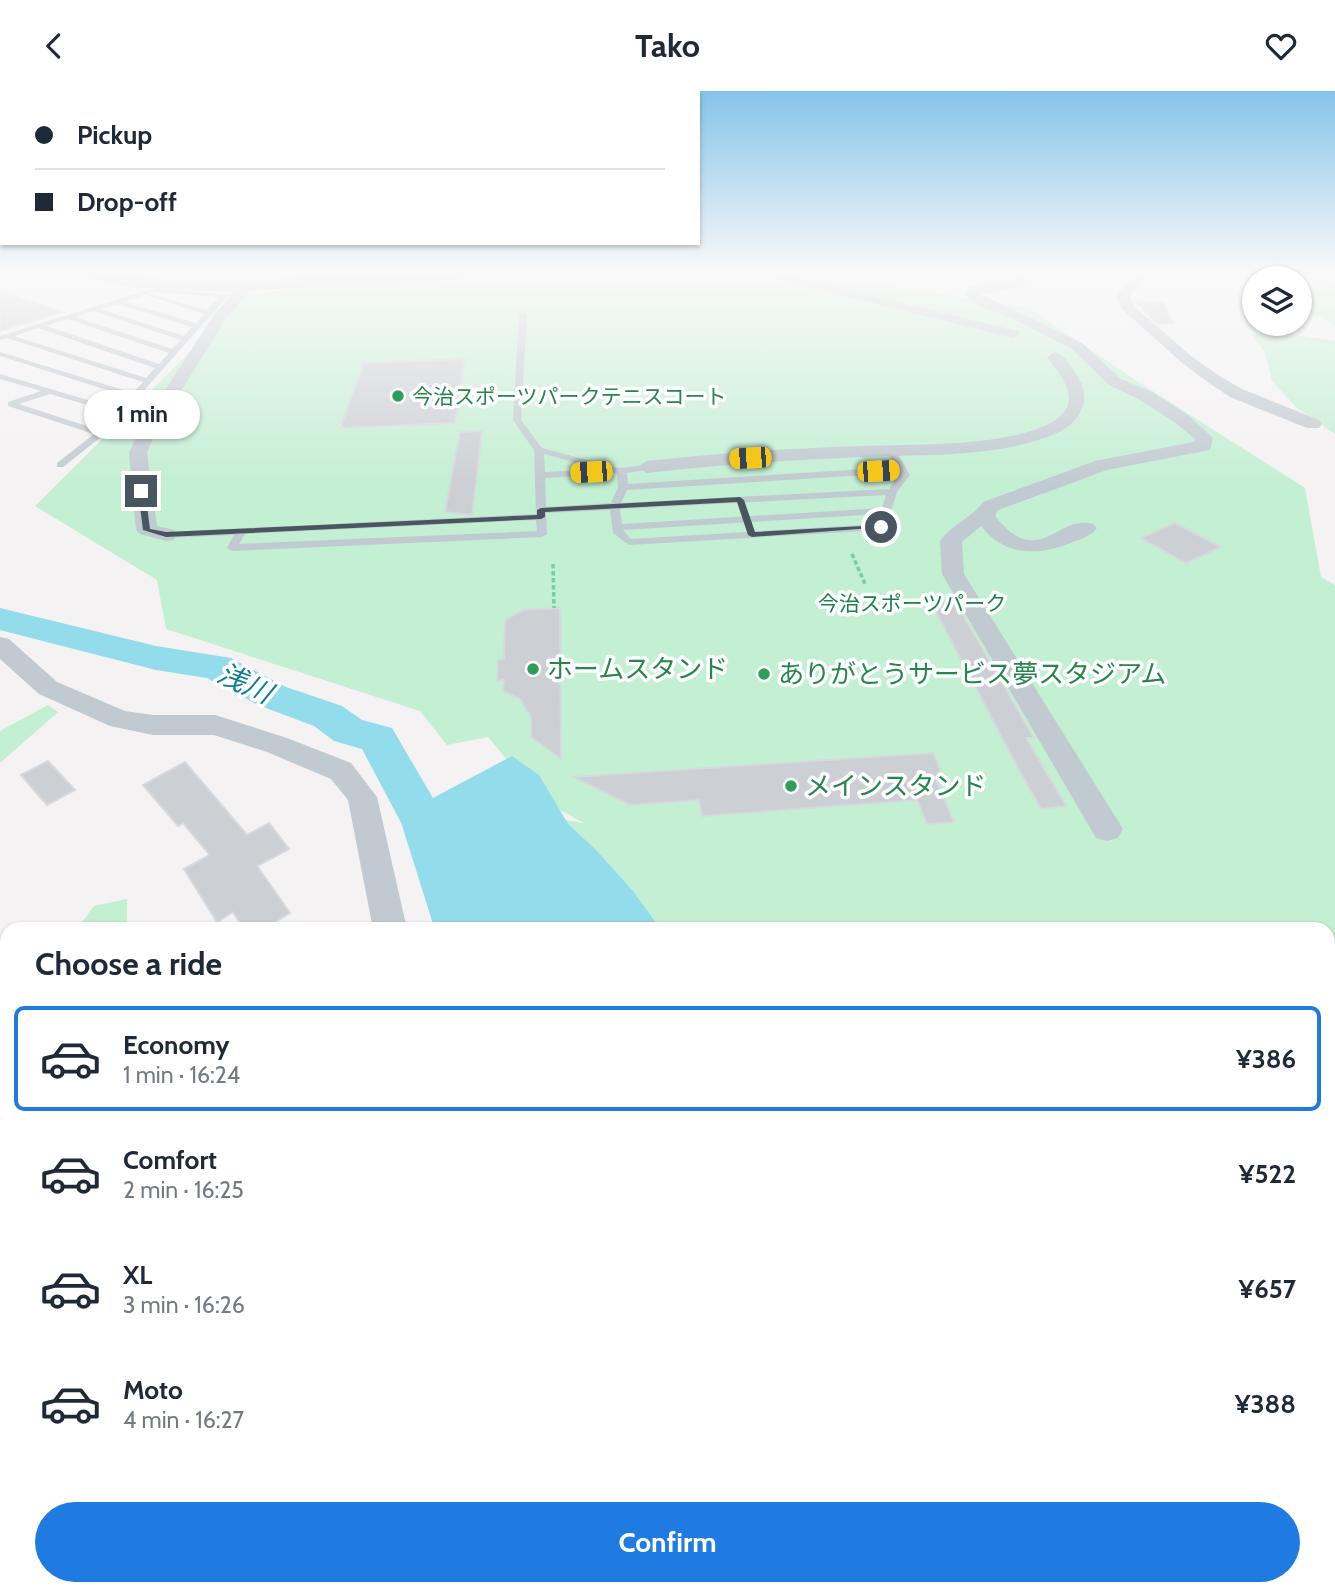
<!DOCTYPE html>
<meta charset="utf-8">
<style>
body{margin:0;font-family:Cabin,"Noto Sans JP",sans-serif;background:#f2f2f3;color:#1f2937;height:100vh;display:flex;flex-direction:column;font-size:26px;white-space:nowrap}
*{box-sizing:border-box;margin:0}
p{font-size:23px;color:#747a83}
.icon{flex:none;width:38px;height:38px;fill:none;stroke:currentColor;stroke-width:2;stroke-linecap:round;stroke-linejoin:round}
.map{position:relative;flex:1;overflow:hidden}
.side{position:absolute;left:0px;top:831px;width:1335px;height:674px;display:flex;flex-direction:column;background:#fff;border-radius:21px 21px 0 0;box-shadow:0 2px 5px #0004}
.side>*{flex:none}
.hud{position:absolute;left:0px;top:0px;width:700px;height:154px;box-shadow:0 2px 5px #0004;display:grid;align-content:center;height:154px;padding:0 35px;background:#fff}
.buttons{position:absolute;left:1242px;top:175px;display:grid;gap:14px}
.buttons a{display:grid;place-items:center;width:70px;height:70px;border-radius:50%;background:#fff;box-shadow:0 2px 5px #0004;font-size:35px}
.end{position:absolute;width:32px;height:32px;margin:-16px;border:9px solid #4a565f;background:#fff;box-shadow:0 0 0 4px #fff}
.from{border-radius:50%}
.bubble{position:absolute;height:49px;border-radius:24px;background:#fff;box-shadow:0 2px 5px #0004;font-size:23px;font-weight:700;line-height:49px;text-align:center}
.car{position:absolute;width:21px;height:42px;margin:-21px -10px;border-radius:9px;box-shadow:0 0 5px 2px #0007;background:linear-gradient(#f5c518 24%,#345 0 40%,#f5c518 0 76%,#345 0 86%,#f5c518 0)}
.hud b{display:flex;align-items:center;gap:24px;height:66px;font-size:26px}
.hud b+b{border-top:2px solid #e0e1e3}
.hud i{width:18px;height:18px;background:#1f2937}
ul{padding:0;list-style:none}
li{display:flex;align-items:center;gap:21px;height:105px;margin:0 14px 10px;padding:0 21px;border:4px solid transparent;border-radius:10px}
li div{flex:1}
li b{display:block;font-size:26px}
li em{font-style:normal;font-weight:700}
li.selected{border-color:#1f7be1}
li>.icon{width:63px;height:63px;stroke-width:1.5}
h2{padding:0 35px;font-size:32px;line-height:84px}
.primary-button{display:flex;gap:14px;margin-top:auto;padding:14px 35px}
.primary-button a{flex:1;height:80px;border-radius:42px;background:#1f7be1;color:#fff;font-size:28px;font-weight:700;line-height:80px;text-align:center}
header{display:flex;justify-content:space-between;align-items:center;height:91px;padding:0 35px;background:#fff;font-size:32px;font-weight:700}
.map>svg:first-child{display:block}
.green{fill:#c3efd3}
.water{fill:#92dceb}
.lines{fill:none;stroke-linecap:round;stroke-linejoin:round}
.river{fill:#92dceb;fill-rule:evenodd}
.building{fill:#cccfd4;stroke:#d6d9dd;stroke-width:2}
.path{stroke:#7ccda2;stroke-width:3.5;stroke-dasharray:4.5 2.5;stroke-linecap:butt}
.lane{fill:#c1cad0;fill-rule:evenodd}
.street{fill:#c1cad0;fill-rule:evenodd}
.secondary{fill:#c1cbd5;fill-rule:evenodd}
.route{fill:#4a565f}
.leisure-dot{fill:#2e9e5b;stroke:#fff;stroke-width:2.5}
.labels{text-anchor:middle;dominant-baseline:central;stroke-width:7;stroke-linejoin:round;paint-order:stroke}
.far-leisure-label{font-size:21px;fill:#27864d;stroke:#fff;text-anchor:start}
.far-park-label{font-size:21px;fill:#1a814a;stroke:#fff}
.leisure-label{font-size:26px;fill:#27864d;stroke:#fff;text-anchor:start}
.water-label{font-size:28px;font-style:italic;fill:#107f95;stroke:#fff}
</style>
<header><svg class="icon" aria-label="back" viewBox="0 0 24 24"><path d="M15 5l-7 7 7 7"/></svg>Tako<svg class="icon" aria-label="heart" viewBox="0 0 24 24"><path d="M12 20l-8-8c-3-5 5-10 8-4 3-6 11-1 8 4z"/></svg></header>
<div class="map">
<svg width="1335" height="1504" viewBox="0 0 1335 1504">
<rect width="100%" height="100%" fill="#f4f2f2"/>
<g class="green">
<polygon points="433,183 820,183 1029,217 1140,292 1305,397 1321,486 1335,494 1335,1504 0,1504 0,939 7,933 7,1498 1328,1498 1328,838 603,838 498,718 584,732 541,709 488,646 447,654 420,620 166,538 157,489 35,415 248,203"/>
<path d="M 1335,183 L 1335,236 C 1325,228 1313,221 1300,226 L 1300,198 L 1319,198 L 1328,192 L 1319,188 L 1291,183 Z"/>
<polygon points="1269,240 1335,250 1335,343 1297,317 1272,290 1265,261 1251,244"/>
<polygon points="48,614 58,621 0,672 0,640"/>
<polygon points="127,808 127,838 77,838 94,815"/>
</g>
<polygon class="water" points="512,665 539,684 568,733 596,759 633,800 656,832 665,838 439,838 434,836 399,725"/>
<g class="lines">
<polygon class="river" points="0,517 156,555 231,567 286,596 342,615 362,629 392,637 454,743 448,756 431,761 414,756 362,658 334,650 314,635 258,614 207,587 156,579 0,539"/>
</g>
<g class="building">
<polygon points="0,201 63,221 0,240"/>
<polygon points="1135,210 1164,212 1173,232 1158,233"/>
<polygon points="465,268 455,332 340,337 364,272"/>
<polygon points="482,340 472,424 445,421 460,341"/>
<polygon points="1175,432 1221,456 1186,472 1141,447"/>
<polygon points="955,510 1034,647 1026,647 1066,715 1041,718 1011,664 931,511"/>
<polygon points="560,517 561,668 531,646 531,626 520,608 503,600 504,589 497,590 498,569 504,568 505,529 523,519"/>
<polygon points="933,662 945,690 937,691 954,731 927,733 917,709 702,725 699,709 630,714 574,686"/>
<polygon points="48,670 75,699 47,714 21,684"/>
<polygon points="185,671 247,744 269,732 289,758 257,775 290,822 263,838 244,838 233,821 217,831 184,778 210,764 183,732 178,735 143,694"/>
</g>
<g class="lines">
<g class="path">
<polyline points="852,463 865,493"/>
<polyline points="553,473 554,517"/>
</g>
<g class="lane">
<polygon points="262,183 269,183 264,188 261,186"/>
<path d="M 154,197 L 233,204 L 227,206 L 106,342 L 63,376 L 57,376 L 57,372 L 94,343 L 8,315 L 8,311 L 41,300 L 0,288 L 0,283 L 118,318 L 129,306 L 0,265 L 0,261 L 133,302 L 143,291 L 7,247 L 0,249 L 0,245 ZM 154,201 L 219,206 L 207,219 L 151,203 L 148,205 L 204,223 L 196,232 L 124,211 ZM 117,213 L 192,236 L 184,245 L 100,218 ZM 93,220 L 181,249 L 172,258 L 75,226 ZM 68,228 L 169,262 L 159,273 L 46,235 ZM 38,237 L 155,277 L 146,287 L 14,245 ZM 50,303 L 114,322 L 99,339 L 19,313 Z"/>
<path d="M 523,221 L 527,223 L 521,329 L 542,357 L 617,377 L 650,374 L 650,378 L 627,382 L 628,393 L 896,376 L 885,358 L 890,355 L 895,358 L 910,384 L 897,401 L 886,436 L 881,439 L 629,454 L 613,442 L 610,419 L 546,422 L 547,443 L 542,446 L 232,460 L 227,457 L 234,444 L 166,447 L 161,444 L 166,441 L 536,423 L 534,359 L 513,329 L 519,223 ZM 544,363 L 599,378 L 545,381 ZM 604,379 L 617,383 L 618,396 L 611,412 L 546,416 L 545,387 L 600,384 L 603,383 ZM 899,382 L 889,398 L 621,412 L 627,399 ZM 886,404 L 882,417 L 622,433 L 620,418 ZM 880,423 L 877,433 L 631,448 L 623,439 ZM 536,429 L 537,440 L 239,453 L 245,443 Z"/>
</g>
<g class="street">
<polygon points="757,183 782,183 1018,240 1020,243 1013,247"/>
<path d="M 1011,183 L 1024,183 L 1027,190 L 1021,196 L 980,203 L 1082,252 L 1121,288 L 1152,301 L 1188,324 L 1213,347 L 1210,359 L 1107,379 L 998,419 L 995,425 C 1039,480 1057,423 1093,433 L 1097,437 C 1091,445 1081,448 1073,451 C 1039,465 1005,466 981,435 L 962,451 L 964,483 L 1123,738 L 1118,747 L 1107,750 L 1096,747 L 942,483 L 940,450 C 952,433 972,427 983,411 L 1095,370 L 1194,351 L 1195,348 L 1176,332 L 1140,309 L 1109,294 L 1072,258 L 1013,228 L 975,213 L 966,204 L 970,195 L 1013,189 Z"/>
<polygon points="1136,183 1149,183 1130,205 1134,215 1191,265 1221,286 1242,298 1319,329 1322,333 1319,337 1307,337 1230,306 1209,292 1181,271 1121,217 1116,205"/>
<polygon points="248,190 255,194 227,226 157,339 147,362 157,435 174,439 177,444 174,449 166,450 140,443 136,439 129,362 139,339 214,224 243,191"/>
<path d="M 1055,261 C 1066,264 1074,279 1079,288 C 1094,314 1075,336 1050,345 C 991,367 923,363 860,366 C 789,369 718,374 647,382 L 637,376 L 647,370 C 720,362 792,357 865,355 C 916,353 970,355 1020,343 C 1035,339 1057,333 1066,318 C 1076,300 1057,280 1047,266 Z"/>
<polygon points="0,546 9,548 57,591 125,620 153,624 215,624 287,647 351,672 377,706 407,838 373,838 348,709 331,688 267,661 214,644 153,644 110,635 39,603 0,568"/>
<polygon points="1328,1347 1335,1349 1335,1401 1328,1399"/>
</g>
<polygon class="secondary" points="82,183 221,191 365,183 469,183 462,188 221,201 128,196 84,186"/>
</g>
<linearGradient id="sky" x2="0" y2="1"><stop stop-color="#85c4e9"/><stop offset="0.46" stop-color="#faf9f9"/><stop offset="1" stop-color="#faf9f9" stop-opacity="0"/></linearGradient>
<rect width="1335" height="394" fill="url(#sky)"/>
<polygon class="route" points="141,397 145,400 150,438 166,441 537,424 537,419 541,417 740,406 744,409 755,441 881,434 885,436 752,446 748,444 737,411 545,421 545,426 541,428 166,446 143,439 138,400"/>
<g class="leisure-dot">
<circle cx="398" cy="305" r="7"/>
<circle cx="533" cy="578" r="7"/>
<circle cx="764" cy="583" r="7"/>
<circle cx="791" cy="695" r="7"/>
</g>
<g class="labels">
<g class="far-leisure-label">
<text x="412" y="305">今治スポーツパークテニスコート</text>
</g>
<g class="far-park-label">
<text x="912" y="512">今治スポーツパーク</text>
</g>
<g class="leisure-label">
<text x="547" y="578">ホームスタンド</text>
<text x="778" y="583">ありがとうサービス夢スタジアム</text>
<text x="805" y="695">メインスタンド</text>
</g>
<g class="water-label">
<text transform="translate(245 592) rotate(25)">浅川</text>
</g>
</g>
</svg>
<div class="buttons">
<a><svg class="icon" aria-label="layers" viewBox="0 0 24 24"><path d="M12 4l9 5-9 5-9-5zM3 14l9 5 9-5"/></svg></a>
</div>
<i class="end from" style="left:881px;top:436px"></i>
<i class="end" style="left:141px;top:400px"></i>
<div class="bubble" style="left:84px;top:299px;width:116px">1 min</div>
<i class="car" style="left:750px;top:367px;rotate:267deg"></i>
<i class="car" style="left:878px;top:380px;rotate:87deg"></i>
<i class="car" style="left:591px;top:381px;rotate:267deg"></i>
<div class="hud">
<b><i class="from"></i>Pickup</b>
<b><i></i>Drop-off</b>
</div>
<section class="side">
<h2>Choose a ride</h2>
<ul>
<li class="selected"><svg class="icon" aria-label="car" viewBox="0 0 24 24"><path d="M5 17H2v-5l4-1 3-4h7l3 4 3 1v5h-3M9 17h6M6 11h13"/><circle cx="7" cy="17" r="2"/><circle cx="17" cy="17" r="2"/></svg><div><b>Economy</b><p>1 min · 16:24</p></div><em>¥386</em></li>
<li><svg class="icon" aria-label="car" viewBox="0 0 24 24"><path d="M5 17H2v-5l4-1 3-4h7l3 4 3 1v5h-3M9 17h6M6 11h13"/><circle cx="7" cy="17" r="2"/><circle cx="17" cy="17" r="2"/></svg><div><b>Comfort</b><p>2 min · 16:25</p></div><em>¥522</em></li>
<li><svg class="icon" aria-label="car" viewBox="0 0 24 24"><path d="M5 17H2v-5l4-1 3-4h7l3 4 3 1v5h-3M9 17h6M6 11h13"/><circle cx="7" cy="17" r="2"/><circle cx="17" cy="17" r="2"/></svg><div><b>XL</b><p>3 min · 16:26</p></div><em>¥657</em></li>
<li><svg class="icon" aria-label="car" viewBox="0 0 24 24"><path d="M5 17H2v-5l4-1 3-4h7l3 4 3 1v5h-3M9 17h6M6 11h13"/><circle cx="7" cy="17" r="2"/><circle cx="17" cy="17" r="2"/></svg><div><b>Moto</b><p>4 min · 16:27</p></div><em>¥388</em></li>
</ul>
<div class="primary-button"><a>Confirm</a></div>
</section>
</div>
